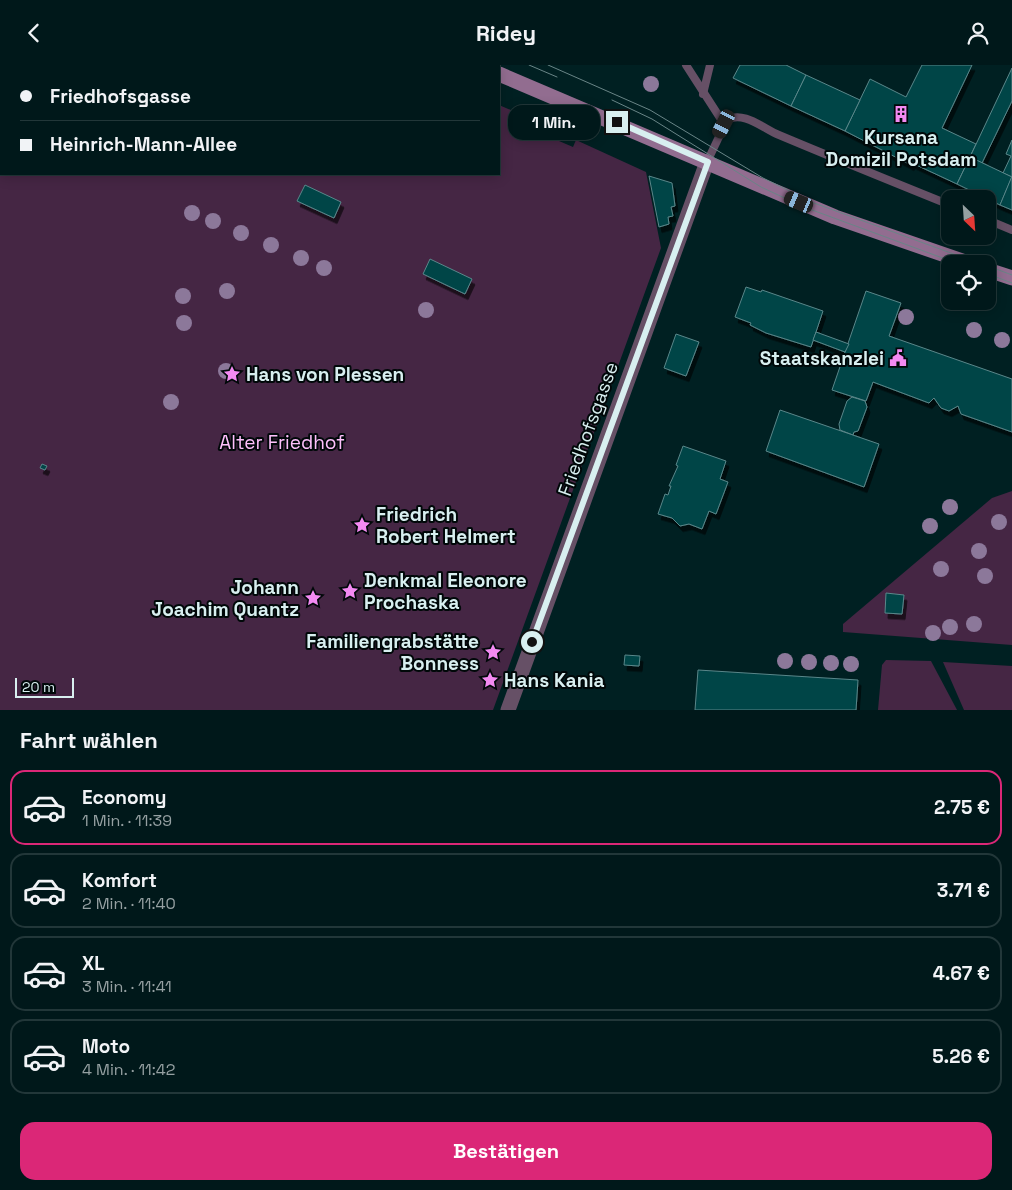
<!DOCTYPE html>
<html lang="de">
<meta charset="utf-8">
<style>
body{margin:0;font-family:"Space Grotesk",sans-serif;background:#0a2123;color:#f1f3f6;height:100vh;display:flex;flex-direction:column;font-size:19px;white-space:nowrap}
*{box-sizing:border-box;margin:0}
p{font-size:16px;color:#95a0a2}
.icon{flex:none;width:28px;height:28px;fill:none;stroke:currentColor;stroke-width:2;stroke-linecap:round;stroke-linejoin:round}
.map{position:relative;height:645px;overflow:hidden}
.details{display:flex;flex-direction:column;background:#00181a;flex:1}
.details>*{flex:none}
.banner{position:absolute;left:0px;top:0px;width:500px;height:110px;box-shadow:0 2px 12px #0003,0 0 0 1px #223739;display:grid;align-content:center;height:110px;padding:0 20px;background:#00181a}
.needle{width:32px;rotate:155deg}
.buttons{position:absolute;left:941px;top:125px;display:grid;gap:10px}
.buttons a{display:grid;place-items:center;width:55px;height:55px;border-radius:10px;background:#00181a;box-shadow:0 2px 12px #0003,0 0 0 1px #223739;font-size:25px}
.scale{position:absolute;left:15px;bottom:12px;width:59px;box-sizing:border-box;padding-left:5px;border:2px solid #d8eff0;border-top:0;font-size:14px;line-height:18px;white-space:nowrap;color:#d8eff0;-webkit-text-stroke:4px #000809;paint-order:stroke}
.end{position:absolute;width:22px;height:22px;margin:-11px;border:6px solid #d8eff0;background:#111;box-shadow:0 0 0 2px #111}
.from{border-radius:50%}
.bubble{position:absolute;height:35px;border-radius:15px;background:#00181a;box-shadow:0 2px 12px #0003,0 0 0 1px #223739;font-size:16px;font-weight:600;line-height:35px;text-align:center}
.car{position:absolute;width:15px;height:30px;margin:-15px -8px;border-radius:6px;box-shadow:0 0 4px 1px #0007;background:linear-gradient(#222 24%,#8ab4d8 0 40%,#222 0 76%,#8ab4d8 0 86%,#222 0)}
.banner b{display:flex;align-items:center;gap:18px;height:48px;font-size:19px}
.banner b+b{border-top:1px solid #223739}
.banner i{width:12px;height:12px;background:#f1f3f6}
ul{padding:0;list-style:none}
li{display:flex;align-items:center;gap:15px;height:75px;margin:0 10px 8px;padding:0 10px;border:2px solid #223739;border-radius:15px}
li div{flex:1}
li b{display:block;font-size:19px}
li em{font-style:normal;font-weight:600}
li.current{border-color:#db2777}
li>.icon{width:45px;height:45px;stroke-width:1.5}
h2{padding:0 20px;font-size:22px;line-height:60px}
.action{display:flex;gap:10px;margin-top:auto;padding:10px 20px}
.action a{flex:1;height:58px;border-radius:15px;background:#db2777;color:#fff;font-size:20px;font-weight:600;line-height:58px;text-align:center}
header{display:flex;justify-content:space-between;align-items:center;height:65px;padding:0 20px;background:#00181a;font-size:22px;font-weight:600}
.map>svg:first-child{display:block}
.green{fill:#452644}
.building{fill:#004447;stroke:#5a878a;filter:url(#shadow)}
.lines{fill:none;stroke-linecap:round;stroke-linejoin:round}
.lane{stroke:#665066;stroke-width:8}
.street{stroke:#665066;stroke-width:15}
.secondary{stroke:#926d90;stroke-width:15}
.tram{stroke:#698587;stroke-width:1}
.tree{fill:#8c789a}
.route{stroke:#d8eff0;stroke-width:6}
.labels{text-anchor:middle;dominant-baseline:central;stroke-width:4;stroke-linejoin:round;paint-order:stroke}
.poi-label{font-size:19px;font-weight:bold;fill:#d8eff0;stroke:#000809;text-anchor:start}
.street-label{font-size:19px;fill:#d8eff0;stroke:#000809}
.park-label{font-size:19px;fill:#fec0fc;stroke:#000809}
</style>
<header><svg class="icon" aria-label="back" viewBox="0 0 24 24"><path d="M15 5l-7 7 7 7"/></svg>Ridey<svg class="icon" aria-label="person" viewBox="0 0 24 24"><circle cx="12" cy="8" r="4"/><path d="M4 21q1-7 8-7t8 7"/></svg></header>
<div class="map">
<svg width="1012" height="645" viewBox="0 0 1012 645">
<defs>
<filter id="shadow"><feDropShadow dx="3" dy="5.5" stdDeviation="0" flood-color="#0009"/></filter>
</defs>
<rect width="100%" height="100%" fill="#002022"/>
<g class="green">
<polygon points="0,0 409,1 1,1 1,109 499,109 499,40 555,64 552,73 573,82 576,75 646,107 661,183 493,645 0,645"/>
<polygon points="1012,426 1012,580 843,567 843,559 992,433"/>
<polygon points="886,595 931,596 957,645 878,645 882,600"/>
<polygon points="943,597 1012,601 1012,645 964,645"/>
</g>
<g class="building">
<polygon points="740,0 786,0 806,10 791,41 733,13"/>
<polygon points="922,0 972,0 942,63 976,79 957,119 912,98 911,100 845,66 870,14 906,32"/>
<polygon points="1012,3 1012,36 982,98 970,92"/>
<polygon points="806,10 860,35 845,66 791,41"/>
<polygon points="1012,75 1012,112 1003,108 1011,91 1006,89"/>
<polygon points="970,92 1012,112 1000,140 957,119"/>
<polygon points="649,111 672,118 675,141 671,142 673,151 668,152 669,159 659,162"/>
<polygon points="1012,111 1012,145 1000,140"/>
<polygon points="305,120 341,137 334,153 297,136"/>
<polygon points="430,194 472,214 465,229 423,209"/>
<polygon points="746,222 761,227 762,225 823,246 811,282 766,268 750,260 751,258 735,252"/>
<polygon points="866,226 901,238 889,271 1012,314 1012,367 961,349 958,341 949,346 941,343 934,333 929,338 873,317 866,336 832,325"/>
<polygon points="816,267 849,279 845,287 813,275"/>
<polygon points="676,269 699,277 686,311 664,303"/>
<polygon points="852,332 865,336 867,342 858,366 854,367 853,370 840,365 839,359 847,336"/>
<polygon points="780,345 879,379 864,422 766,386"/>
<polygon points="683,381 726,396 720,414 728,417 716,449 709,446 702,464 689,459 680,461 672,453 658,449 665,429 668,430 671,421 669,421 678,401 676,400"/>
<polygon points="42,399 47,401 45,405 40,403"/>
<polygon points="886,528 904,530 902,549 885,548"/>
<polygon points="625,590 640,591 639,601 624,600"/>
<polygon points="698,605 858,615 856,645 695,645"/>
</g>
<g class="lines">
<g class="lane">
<polyline points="686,0 724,59"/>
<polyline points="703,29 710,0"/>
<path d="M 707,97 L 727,55 C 743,45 764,64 779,70 C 836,94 893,117 950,140"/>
<polyline points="988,155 1012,165"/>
</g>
<polyline class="street" points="508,645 707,97"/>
<g class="secondary">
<polyline points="478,0 481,1"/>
<polyline points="499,9 835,152 971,199"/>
<polyline points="988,205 1012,213"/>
</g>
<g class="tram">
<polyline points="529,0 557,12"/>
<polyline points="548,0 650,45 763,113 814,138 981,199"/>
<polyline points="612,35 652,54 761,122 804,142 959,199"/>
<polyline points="988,201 1012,210"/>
<polyline points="988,209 1012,218"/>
</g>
</g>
<g class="tree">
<circle cx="651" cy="19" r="8"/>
<circle cx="192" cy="148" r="8"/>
<circle cx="213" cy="156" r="8"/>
<circle cx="241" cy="168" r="8"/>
<circle cx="271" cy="180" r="8"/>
<circle cx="301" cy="193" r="8"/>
<circle cx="324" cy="203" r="8"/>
<circle cx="227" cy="226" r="8"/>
<circle cx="183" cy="231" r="8"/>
<circle cx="426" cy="245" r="8"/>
<circle cx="906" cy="252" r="8"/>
<circle cx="184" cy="258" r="8"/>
<circle cx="974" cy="265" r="8"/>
<circle cx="1002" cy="275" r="8"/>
<circle cx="226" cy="306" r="8"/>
<circle cx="171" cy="337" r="8"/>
<circle cx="950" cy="442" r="8"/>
<circle cx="999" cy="457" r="8"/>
<circle cx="930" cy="461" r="8"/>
<circle cx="979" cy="486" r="8"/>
<circle cx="941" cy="504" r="8"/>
<circle cx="985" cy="511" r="8"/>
<circle cx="974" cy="559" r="8"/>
<circle cx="950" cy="562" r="8"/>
<circle cx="933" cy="568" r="8"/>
<circle cx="785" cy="596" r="8"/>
<circle cx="809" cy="597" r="8"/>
<circle cx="831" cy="598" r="8"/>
<circle cx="851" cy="599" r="8"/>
</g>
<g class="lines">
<polyline class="route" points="532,577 708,97 617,57"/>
</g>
<defs>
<g id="building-bare" transform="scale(1.35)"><path d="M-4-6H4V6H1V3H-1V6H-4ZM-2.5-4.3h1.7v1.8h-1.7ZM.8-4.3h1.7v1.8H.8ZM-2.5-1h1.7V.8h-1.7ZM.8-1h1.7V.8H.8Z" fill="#f38af2" stroke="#000809" stroke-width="2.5" paint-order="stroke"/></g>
<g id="civic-bare" transform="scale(1.35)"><path d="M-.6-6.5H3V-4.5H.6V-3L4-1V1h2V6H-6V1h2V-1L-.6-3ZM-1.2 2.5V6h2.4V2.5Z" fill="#f38af2" stroke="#000809" stroke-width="2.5" paint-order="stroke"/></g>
<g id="sight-bare" transform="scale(1.35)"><path d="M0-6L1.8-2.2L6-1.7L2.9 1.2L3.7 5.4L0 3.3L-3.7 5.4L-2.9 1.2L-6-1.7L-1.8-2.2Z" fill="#f38af2" stroke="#000809" stroke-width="2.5" paint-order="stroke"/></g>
</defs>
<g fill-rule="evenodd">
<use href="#building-bare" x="901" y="49"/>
<use href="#civic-bare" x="898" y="293"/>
<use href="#sight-bare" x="232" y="309"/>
<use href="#sight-bare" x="362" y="460"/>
<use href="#sight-bare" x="350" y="526"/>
<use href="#sight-bare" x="313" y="533"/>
<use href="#sight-bare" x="493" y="587"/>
<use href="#sight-bare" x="490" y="615"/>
</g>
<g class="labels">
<g class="poi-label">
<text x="901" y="72" text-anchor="middle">Kursana<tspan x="901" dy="22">Domizil Potsdam</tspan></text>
<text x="884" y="293" text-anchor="end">Staatskanzlei</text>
<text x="246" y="309">Hans von Plessen</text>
<text x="376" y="449">Friedrich<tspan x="376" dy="22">Robert Helmert</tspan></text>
<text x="364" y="515">Denkmal Eleonore<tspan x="364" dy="22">Prochaska</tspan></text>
<text x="299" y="522" text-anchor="end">Johann<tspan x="299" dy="22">Joachim Quantz</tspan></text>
<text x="479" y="576" text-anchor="end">Familiengrabstätte<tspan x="479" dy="22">Bonness</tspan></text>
<text x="504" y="615">Hans Kania</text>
</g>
<g class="street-label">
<text transform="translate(588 364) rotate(-70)">Friedhofsgasse</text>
</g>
<g class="park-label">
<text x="282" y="377">Alter Friedhof</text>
</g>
</g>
</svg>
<div class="buttons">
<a><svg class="needle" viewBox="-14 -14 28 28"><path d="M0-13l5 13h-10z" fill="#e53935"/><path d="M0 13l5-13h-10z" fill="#95a0a2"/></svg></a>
<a><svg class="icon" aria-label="locate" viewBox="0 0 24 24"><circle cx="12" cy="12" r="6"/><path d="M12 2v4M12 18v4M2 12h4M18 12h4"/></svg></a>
</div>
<div class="scale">20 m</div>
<i class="end from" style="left:532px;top:577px"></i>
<i class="end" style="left:617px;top:57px"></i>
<div class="bubble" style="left:508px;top:40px;width:92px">1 Min.</div>
<i class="car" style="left:724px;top:59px;rotate:207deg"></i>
<i class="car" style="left:799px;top:137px;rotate:293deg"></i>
<div class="banner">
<b><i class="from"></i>Friedhofsgasse</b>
<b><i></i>Heinrich-Mann-Allee</b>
</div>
</div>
<section class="details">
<h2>Fahrt wählen</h2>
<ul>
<li class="current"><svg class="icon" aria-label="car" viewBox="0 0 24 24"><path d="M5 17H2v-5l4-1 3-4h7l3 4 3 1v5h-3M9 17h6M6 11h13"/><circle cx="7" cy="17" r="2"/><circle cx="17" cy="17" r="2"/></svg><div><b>Economy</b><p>1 Min. · 11:39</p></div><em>2.75 €</em></li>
<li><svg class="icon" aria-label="car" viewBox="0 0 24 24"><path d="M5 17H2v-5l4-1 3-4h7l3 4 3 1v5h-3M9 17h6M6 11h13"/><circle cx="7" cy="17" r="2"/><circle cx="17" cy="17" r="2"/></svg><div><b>Komfort</b><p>2 Min. · 11:40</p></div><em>3.71 €</em></li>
<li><svg class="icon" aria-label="car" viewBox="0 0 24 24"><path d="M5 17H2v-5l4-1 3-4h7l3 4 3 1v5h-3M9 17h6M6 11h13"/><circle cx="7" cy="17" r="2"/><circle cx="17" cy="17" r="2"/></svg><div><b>XL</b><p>3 Min. · 11:41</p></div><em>4.67 €</em></li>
<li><svg class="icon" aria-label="car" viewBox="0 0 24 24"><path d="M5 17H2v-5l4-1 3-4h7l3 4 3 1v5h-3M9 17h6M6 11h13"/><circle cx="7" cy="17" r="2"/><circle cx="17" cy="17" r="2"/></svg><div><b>Moto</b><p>4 Min. · 11:42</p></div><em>5.26 €</em></li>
</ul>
<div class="action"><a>Bestätigen</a></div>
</section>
